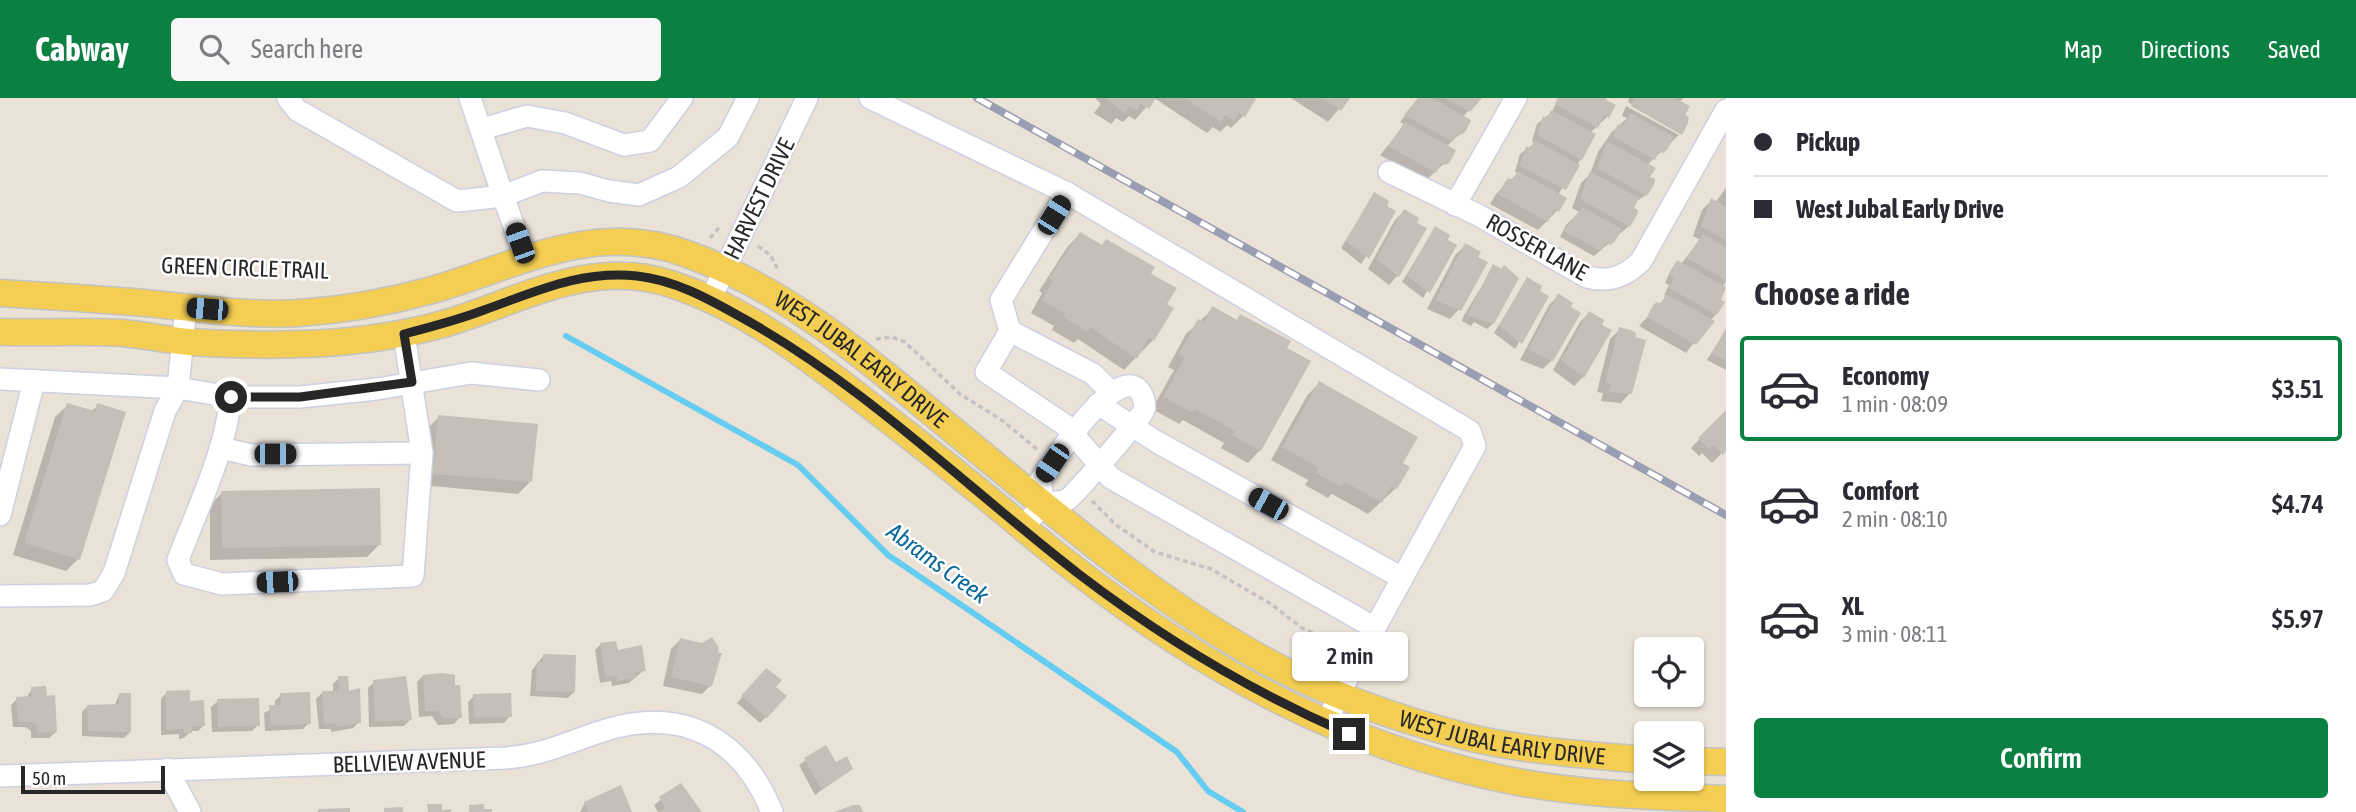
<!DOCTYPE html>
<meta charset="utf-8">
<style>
body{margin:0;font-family:"Asap Condensed",sans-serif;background:#f7f7f7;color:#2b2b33;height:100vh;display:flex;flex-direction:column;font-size:26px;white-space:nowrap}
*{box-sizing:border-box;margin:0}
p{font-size:23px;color:#7c7c81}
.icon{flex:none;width:38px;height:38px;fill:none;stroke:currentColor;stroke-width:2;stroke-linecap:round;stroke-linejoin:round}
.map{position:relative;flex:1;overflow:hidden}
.panel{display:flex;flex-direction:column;background:#fff;width:630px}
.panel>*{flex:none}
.guide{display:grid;align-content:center;height:154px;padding:0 28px;background:#fff}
.tools{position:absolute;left:1634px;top:539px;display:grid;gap:14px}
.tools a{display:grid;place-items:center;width:70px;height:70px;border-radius:7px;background:#fff;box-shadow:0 2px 5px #0004;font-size:35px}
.scale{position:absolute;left:21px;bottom:18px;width:144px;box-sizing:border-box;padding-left:7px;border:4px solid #272727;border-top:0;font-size:19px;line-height:24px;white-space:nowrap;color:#272727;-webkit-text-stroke:5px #fff;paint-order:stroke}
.end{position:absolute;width:32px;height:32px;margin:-16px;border:9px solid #272727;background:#fff;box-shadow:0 0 0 4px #fff}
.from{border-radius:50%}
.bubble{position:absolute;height:49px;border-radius:7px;background:#fff;box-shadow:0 2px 5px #0004;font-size:23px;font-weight:600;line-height:49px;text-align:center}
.car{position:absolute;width:21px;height:42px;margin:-21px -10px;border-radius:9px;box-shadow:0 0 5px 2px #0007;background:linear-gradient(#222 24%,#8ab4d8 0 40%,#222 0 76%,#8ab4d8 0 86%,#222 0)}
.guide b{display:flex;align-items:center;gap:24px;height:66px;font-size:26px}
.guide b+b{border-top:2px solid #e1e1e2}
.guide i{width:18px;height:18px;background:#2b2b33}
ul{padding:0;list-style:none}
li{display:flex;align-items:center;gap:21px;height:105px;margin:0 14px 10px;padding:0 14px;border:4px solid transparent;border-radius:7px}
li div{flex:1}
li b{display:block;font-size:26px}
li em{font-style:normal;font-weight:600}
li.current{border-color:#0b8043}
li>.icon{width:63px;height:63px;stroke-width:1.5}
h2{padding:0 28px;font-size:32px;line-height:84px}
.cta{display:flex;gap:14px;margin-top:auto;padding:14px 28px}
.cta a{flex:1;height:80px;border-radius:7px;background:#0b8043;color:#fff;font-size:28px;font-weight:600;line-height:80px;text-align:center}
header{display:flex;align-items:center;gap:42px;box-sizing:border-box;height:98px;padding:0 35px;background:#0b8043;color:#fff}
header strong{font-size:33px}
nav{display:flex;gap:38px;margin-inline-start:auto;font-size:24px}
.search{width:490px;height:63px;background:#f7f7f7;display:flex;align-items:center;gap:18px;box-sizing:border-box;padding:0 24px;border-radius:7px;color:#7c7c81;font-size:26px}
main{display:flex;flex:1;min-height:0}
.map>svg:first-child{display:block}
.shadow{fill:#0003}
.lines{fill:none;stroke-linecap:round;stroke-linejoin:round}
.stream{stroke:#65cdf1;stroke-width:6}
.building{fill:#c5bfb7}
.minor-casing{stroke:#ccd0e1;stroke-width:24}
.major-casing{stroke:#c3c3c3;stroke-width:29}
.path{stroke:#c3c3c3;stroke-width:3.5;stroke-dasharray:5 3.5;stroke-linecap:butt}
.minor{stroke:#fff;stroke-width:21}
.major{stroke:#f4ce52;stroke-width:26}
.rail-casing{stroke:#9a9eb2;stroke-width:8}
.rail{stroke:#fff;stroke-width:5;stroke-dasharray:16;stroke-linecap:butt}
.route{stroke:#272727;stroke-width:9}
.labels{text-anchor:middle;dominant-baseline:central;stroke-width:5;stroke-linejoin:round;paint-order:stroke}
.street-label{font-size:23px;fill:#272727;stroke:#fff}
.water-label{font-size:24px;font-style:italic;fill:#096898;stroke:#fff}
</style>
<header>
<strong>Cabway</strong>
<div class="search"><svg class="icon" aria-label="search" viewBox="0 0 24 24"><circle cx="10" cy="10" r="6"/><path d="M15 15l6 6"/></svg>Search here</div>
<nav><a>Map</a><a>Directions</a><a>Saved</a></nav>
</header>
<main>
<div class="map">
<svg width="1726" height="714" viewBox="0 0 1726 714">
<rect width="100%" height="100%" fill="#eae2d7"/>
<g class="shadow">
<polygon points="1095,0 1154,0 1135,22 1129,18 1123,24 1116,20 1111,26 1094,15 1101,6"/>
<polygon points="1154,0 1251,0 1243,18 1231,30 1227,27 1220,34 1213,29 1207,35"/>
<polygon points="1291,0 1348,0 1328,24"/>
<polygon points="1419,0 1479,0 1463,19 1464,32 1446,49 1448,62 1425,83 1380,57 1405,27 1400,24"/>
<polygon points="1558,0 1607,0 1604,3 1607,19 1590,35 1581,61 1558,97 1557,113 1538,132 1490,106 1496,96 1518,75 1515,74 1520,56 1535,45 1532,43 1537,26 1552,14"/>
<polygon points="1629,0 1684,0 1679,4 1686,25 1680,36 1628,4"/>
<polygon points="1626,8 1679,37 1647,67 1646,97 1634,105 1629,128 1594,158 1560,139 1566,127 1579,114 1572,110 1581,85 1590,76 1598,54 1612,34 1627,20 1622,18"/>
<polygon points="1726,90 1726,184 1722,189 1716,216 1686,255 1639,228 1667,198 1664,197 1669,187 1665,185 1672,170 1678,164 1681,166 1700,142 1693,138 1702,112 1711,103 1715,105"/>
<polygon points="1374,96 1394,114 1361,166 1341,150"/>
<polygon points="1404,113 1398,177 1389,187 1368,171 1395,122"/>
<polygon points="1435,130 1445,142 1455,148 1423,200 1402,184"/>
<polygon points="1080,136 1165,207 1153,242 1124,272 1078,241 1074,245 1052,232 1054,228 1031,215 1042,195 1039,193 1068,148"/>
<polygon points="1466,147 1459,211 1450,221 1427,211 1456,156"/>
<polygon points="1494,168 1493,225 1487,231 1474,224 1471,228 1462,223 1463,219"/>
<polygon points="1527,181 1537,193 1547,199 1515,251 1494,235"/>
<polygon points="1558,198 1552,262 1543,271 1520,262 1549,207"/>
<polygon points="1213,211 1235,223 1241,218 1285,251 1260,352 1248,365 1221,350 1224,345 1183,322 1179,326 1152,311 1174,272 1168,269 1186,236"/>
<polygon points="1589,215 1609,233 1583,279 1574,288 1553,272 1580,224"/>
<polygon points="1620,231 1630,295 1621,305 1601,303 1603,295 1597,294 1610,241"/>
<polygon points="1726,232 1726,272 1707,262"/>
<polygon points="1319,285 1401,366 1396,390 1368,416 1332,396 1328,400 1305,387 1308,382 1271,362 1307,298"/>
<polygon points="68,307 91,314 98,307 78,461 66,473 13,457 55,319"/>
<polygon points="1726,314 1726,351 1712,365 1702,355 1699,358 1691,350"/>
<polygon points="439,319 530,384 518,396 421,387 427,331"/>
<polygon points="222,395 379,447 367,459 210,462 210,407"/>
<polygon points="680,542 702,547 711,587 702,596 663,588 671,551"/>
<polygon points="601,546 616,554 644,572 629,585 612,588 611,583 600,585 595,552"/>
<polygon points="544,557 574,594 568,600 530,598 532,572"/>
<polygon points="423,578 460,619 454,626 438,627 432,618 419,619 417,584"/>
<polygon points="760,578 774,590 766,619 760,625 737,605"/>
<polygon points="339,580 359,624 353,630 331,634 331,631 319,631 316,601 322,595 333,595 333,586"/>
<polygon points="374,584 410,622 404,628 369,629 368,590"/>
<polygon points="32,591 56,634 49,640 31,640 31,633 25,629 13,629 11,607 17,601 26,600"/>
<polygon points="167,594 189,605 204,627 198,633 191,633 184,640 179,641 179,636 161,637 161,601"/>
<polygon points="119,597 130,634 124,640 82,638 82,614 88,608 114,608"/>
<polygon points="281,597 309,625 303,631 265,633 264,615 275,609 275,603"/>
<polygon points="474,598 510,618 504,625 469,626 468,604"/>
<polygon points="218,603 258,627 252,633 212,634 211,609"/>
<polygon points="825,649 835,667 851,670 815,697 799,667"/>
<polygon points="681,687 699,714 658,714 654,707"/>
<polygon points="585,705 630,714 580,714"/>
</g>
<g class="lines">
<polyline class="stream" points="566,238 798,367 888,457 1177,654 1208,693 1243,714"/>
</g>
<g class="building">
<polygon points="1106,0 1156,0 1149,11 1141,6 1136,13 1129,8 1125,15"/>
<polygon points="1184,0 1254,0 1256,1 1245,19 1239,15 1234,23 1225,17 1221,24"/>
<polygon points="1322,0 1350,0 1341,13"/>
<polygon points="1418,0 1432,0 1471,22 1466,33 1461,37 1458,35 1453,44 1404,17"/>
<polygon points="1445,0 1482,0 1470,14"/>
<polygon points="1558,0 1603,0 1616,7 1609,20 1604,17 1598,30 1555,6"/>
<polygon points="1635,0 1675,0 1690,8 1685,17 1689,19 1688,25 1682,37 1631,8"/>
<polygon points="1551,12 1596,36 1582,62 1537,37 1543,18 1547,20"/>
<polygon points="1630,15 1674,39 1667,52 1663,55 1659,53 1655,62 1612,38 1618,26 1623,28"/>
<polygon points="1405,24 1456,52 1450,64 1446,67 1442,65 1436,75 1388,48"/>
<polygon points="1535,42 1580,67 1566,92 1520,68 1526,48 1530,51"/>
<polygon points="1607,43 1656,70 1650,79 1655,81 1654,87 1647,98 1597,70"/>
<polygon points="1518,73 1567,100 1559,114 1554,111 1548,124 1498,96 1505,84 1508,80 1512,82"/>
<polygon points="1590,73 1639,100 1634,110 1638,112 1637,117 1630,129 1580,101"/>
<polygon points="1374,94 1389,103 1387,108 1396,113 1369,161 1346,143"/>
<polygon points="1711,100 1726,109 1726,142 1701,129"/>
<polygon points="1582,109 1622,131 1615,143 1611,147 1606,145 1601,153 1564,133"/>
<polygon points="1404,111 1419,120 1417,125 1427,130 1399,179 1376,161"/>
<polygon points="1435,128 1450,137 1448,142 1457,147 1430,195 1407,178"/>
<polygon points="1080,134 1102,147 1106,141 1155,169 1151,176 1177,190 1167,206 1174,210 1154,243 1149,240 1137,261 1090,229 1088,234 1063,219 1065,216 1042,202 1053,182 1049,180"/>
<polygon points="1703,136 1726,149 1726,182 1686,160"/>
<polygon points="1465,145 1481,154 1478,159 1488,164 1461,213 1435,202"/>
<polygon points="1677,162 1726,189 1721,202 1725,204 1717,217 1669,190 1674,180 1670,178 1671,173"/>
<polygon points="1493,166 1502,171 1504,167 1519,180 1494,226 1467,217"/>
<polygon points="1527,179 1542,188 1540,193 1549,198 1522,246 1499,228"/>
<polygon points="1558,195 1573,205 1571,209 1581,215 1553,263 1528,252"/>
<polygon points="1666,196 1715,223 1696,247 1647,219 1653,207 1657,204 1661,206"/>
<polygon points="1212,208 1237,222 1240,216 1291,243 1287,250 1311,263 1261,353 1232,337 1235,333 1195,311 1193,315 1163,299 1185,259 1179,256 1198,221 1204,224"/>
<polygon points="1589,213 1604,222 1602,227 1612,232 1584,280 1561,262"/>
<polygon points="1619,229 1631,232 1636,235 1635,239 1646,242 1632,296 1609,294 1611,286 1605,285"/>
<polygon points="1726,230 1726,263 1712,255"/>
<polygon points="1319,283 1418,339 1403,365 1410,369 1397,391 1391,388 1382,405 1345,384 1341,389 1316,375 1319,370 1282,349"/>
<polygon points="67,305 95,313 97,305 126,314 80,462 24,445"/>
<polygon points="1726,312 1726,353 1723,357 1713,347 1709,351 1698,340"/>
<polygon points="438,317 538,326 532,384 433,376"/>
<polygon points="380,390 381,447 222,450 221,393"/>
<polygon points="712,539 719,550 718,555 722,555 712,588 671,579 680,540 702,545"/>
<polygon points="616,543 618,552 642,547 646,573 635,574 636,580 617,583 617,578 605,579 600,545"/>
<polygon points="543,556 576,557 575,594 536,593 537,564 543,564"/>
<polygon points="766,570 782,582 776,589 787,598 767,620 741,598"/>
<polygon points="443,575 455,577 455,587 460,587 462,620 444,621 438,613 425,613 423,577"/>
<polygon points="338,578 348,578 349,593 360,590 361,625 337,629 336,625 324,626 322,593 339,593"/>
<polygon points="406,578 412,622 375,624 373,582"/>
<polygon points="46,588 47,598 55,597 57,634 37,635 36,627 32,624 18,624 16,599 32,598 31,589"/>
<polygon points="190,592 190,603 204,602 205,628 192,628 192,635 184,635 184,631 166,632 166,593"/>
<polygon points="310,594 311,626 271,628 269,607 281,607 280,595"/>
<polygon points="119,595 131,595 131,634 88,633 87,607 119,606"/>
<polygon points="511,595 512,619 474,620 473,596"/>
<polygon points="259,600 260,628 218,629 217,601"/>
<polygon points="826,647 836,664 847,658 853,671 822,692 804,660"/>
<polygon points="681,685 702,714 659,714 665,710 659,699"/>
<polygon points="621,687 632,714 588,714 584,704"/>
<polygon points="427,706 442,706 442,712 451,711 451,714 428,714"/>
<polygon points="484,706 484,711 492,711 492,714 469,714 469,707"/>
<polygon points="853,707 860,707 863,714 834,714"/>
<polygon points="403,709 403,714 384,714 384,710"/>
<polygon points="350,710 350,714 318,714 318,711"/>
</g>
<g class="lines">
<g class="minor-casing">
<g id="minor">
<polyline points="288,0 297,12 457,103 503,98 525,159"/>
<polyline points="470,0 503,98 542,83 580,85 609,93 639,97 679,79 728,39 748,0"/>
<polyline points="870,0 1067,95 1470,333 1475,348 1338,597 1327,626"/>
<polyline points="482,31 527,18 565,25 624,47 650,43 682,0"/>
<path d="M 1389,74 L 1478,117 L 1587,179 C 1609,185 1626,178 1641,163 L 1726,12"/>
<polyline points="1455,107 1516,0"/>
<polyline points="710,202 807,0"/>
<path d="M 186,209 L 178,290 L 231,299 C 225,355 198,409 178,462 L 184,476 L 222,486 L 413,478 L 422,355 L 404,236"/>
<polyline points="1010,233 1001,202 1067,95"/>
<polyline points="0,281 178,290 165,313 114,475 103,493 90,497 0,498"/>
<polyline points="1111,294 1093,276 1010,233 986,274 1065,327 1111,380 1375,530"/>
<polyline points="231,299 300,299 377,291 471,275 539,282"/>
<polyline points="1098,306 1157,344 1402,480"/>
<polyline points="221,350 251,357 422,355"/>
<polyline points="0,417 34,283"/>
<path d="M 1024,430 C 1030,423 1037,410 1045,406 C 1052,403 1060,405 1067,402 C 1073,399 1142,319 1144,312 C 1146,306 1143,297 1139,292 C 1115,266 1052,365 1040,383 L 1044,406"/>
<polyline points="167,671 190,714"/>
<path d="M 0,678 L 506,660 C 546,657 572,642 609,631 C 685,609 743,642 772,714"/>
</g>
</g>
<g class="major-casing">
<g id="major">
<path id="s1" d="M 0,195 C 48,198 97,201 145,205 C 196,210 247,218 299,215 C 343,212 389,204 432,192 C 519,167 593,122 687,156 C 794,194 878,271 965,342 C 1059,419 1156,503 1264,562 C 1327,596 1397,621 1467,639 C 1526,653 1587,657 1647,662"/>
<path d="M 0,234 C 41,235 82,233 123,235 C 145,237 167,242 189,244 C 273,249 361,249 443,226 C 519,204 589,159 671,186 C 745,210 811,261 872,309 C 924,349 976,390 1027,433 C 1174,555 1329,648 1518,684 C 1587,697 1657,698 1726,701"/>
<polyline points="1692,663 1726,664"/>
</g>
</g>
<g class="path">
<polyline points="710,140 718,131 722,132"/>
<polyline points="758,148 771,158 779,174"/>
<polyline points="876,241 892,239 905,244 960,296 1003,323 1038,352"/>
<polyline points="1092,403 1115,426 1155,454 1211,471 1271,506 1302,530 1343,548"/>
</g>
<use href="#minor" class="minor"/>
<use href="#major" class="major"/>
<g class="rail-casing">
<polyline id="rail" points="977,0 1726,417"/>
</g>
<use href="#rail" class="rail"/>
</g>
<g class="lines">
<path class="route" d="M 231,299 L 300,299 L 412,284 L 404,236 C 431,229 458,222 484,212 C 535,194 580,172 637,178 C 674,182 707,200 739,218 C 865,287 967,390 1080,477 C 1164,541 1252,594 1349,636"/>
</g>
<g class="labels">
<g class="street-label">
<text transform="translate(759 101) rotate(-64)">HARVEST DRIVE</text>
<text transform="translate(1537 149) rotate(29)">ROSSER LANE</text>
<text transform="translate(245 170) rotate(2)">GREEN CIRCLE TRAIL</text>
<text stroke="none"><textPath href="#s1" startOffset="903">WEST JUBAL EARLY DRIVE</textPath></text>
<text stroke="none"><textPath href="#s1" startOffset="1659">WEST JUBAL EARLY DRIVE</textPath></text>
<text transform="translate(409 664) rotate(-2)">BELLVIEW AVENUE</text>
</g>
<g class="water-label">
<text transform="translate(938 465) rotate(36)">Abrams Creek</text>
</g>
</g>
</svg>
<div class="tools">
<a><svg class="icon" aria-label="locate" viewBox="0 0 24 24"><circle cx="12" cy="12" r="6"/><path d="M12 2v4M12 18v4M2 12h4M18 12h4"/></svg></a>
<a><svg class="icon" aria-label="layers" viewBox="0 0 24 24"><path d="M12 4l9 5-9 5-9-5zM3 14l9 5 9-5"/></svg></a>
</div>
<div class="scale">50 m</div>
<i class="end from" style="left:231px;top:299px"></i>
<i class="end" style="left:1349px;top:636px"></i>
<div class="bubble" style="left:1292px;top:534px;width:116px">2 min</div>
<i class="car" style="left:1054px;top:117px;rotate:32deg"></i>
<i class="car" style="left:520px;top:145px;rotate:340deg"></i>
<i class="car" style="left:207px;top:211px;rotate:275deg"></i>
<i class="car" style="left:275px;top:356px;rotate:90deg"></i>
<i class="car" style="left:1052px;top:365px;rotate:214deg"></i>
<i class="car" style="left:1268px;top:406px;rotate:299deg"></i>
<i class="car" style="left:277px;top:484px;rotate:268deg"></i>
</div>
<section class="panel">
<div class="guide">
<b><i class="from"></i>Pickup</b>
<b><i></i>West Jubal Early Drive</b>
</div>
<h2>Choose a ride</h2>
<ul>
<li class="current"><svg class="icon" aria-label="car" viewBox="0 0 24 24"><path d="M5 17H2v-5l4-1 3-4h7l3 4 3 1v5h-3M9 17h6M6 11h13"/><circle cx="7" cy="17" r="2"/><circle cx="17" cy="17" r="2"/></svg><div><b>Economy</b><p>1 min · 08:09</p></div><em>$3.51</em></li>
<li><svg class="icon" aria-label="car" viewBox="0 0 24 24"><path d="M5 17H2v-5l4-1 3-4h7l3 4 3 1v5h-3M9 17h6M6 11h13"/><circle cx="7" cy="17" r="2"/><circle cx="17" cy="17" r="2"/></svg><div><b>Comfort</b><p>2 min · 08:10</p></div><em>$4.74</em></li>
<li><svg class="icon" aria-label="car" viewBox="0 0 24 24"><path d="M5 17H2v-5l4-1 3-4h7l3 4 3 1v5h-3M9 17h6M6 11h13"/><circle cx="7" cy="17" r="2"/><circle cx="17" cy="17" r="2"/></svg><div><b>XL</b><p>3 min · 08:11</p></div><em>$5.97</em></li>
</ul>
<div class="cta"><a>Confirm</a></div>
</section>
</main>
